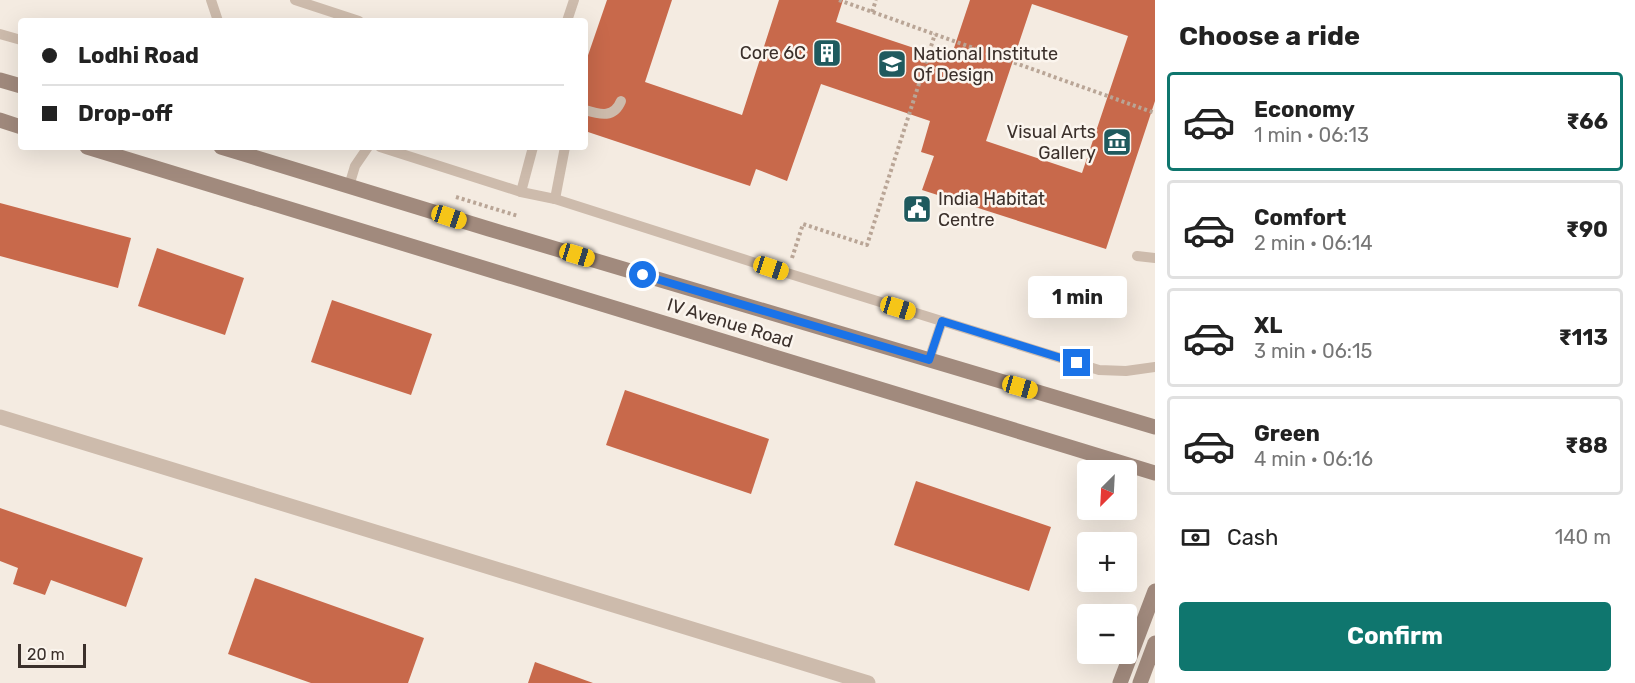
<!DOCTYPE html>
<meta charset="utf-8">
<style>
body{margin:0;font-family:Rubik,sans-serif;background:#f2f2f2;color:#222;height:100vh;display:flex;flex-direction:column;font-size:22px;white-space:nowrap}
*{box-sizing:border-box;margin:0}
p{font-size:20px;color:#767676}
.icon{flex:none;width:33px;height:33px;fill:none;stroke:currentColor;stroke-width:2;stroke-linecap:round;stroke-linejoin:round}
.map{position:relative;flex:1;overflow:hidden}
.details{display:flex;flex-direction:column;background:#fff;width:480px}
.details>*{flex:none}
.top-card{position:absolute;left:18px;top:18px;width:570px;height:132px;border-radius:6px;box-shadow:0 6px 24px #0002;display:grid;align-content:center;height:132px;padding:0 24px;background:#fff}
.needle{width:39px;rotate:204deg}
.tools{position:absolute;left:1077px;top:460px;display:grid;gap:12px}
.tools a{display:grid;place-items:center;width:60px;height:60px;border-radius:6px;background:#fff;box-shadow:0 6px 24px #0002;font-size:30px}
.scale{position:absolute;left:18px;bottom:15px;width:68px;box-sizing:border-box;padding-left:6px;border:3px solid #3b302b;border-top:0;font-size:16px;line-height:21px;white-space:nowrap;color:#3b302b;-webkit-text-stroke:4px #fbf5ee;paint-order:stroke}
.end{position:absolute;width:27px;height:27px;margin:-14px;border:8px solid #1a73e8;background:#fff;box-shadow:0 0 0 3px #fff}
.from{border-radius:50%}
.bubble{position:absolute;height:42px;border-radius:6px;background:#fff;box-shadow:0 6px 24px #0002;font-size:20px;font-weight:700;line-height:42px;text-align:center}
.car{position:absolute;width:18px;height:36px;margin:-18px -9px;border-radius:8px;box-shadow:0 0 4px 2px #0007;background:linear-gradient(#f5c518 24%,#345 0 40%,#f5c518 0 76%,#345 0 86%,#f5c518 0)}
.top-card b{display:flex;align-items:center;gap:21px;height:57px;font-size:22px}
.top-card b+b{border-top:2px solid #e0e0e0}
.top-card i{width:15px;height:15px;background:#222}
ul{padding:0;list-style:none}
li{display:flex;align-items:center;gap:18px;height:99px;margin:0 12px 9px;padding:0 12px;border:3px solid #e0e0e0;border-radius:6px}
li div{flex:1}
li b{display:block;font-size:22px}
li em{font-style:normal;font-weight:700}
li.active{border-color:#0f766e}
li>.icon{width:54px;height:54px;stroke-width:1.5}
h2{padding:0 24px;font-size:27px;line-height:72px}
.pay{display:flex;align-items:center;gap:15px;height:66px;padding:0 24px;font-size:22px}
.pay p{margin-inline-start:auto}
.primary-button{display:flex;gap:12px;margin-top:auto;padding:12px 24px}
.primary-button a{flex:1;height:69px;border-radius:6px;background:#0f766e;color:#fff;font-size:24px;font-weight:700;line-height:69px;text-align:center}
main{display:flex;flex:1;min-height:0}
.map>svg:first-child{display:block}
.building{fill:#c8694b;fill-rule:evenodd}
.lines{fill:none;stroke-linecap:round;stroke-linejoin:round}
.path{stroke:#b9a596;stroke-width:4;stroke-dasharray:3 3;stroke-linecap:butt}
.service{stroke:#cdbbac;stroke-width:10}
.minor{stroke:#cdbbac;stroke-width:15}
.secondary{stroke:#a18a7d;stroke-width:15}
.route{stroke:#1a73e8;stroke-width:8}
.labels{text-anchor:middle;dominant-baseline:central;stroke-width:5;stroke-linejoin:round;paint-order:stroke}
.poi-label{font-size:18px;fill:#3b302b;stroke:#fbf5ee;text-anchor:end}
.street-label{font-size:18px;fill:#3b302b;stroke:#fbf5ee}
</style>
<main>
<div class="map">
<svg width="1155" height="683" viewBox="0 0 1155 683">
<rect width="100%" height="100%" fill="#f4ebe1"/>
<g class="building">
<path d="M 607,0 L 672,0 L 645,82 L 742,115 L 779,0 L 843,0 L 836,22 L 950,60 L 970,0 L 1155,0 L 1155,101 L 1106,249 L 922,190 L 934,156 L 921,152 L 930,121 L 821,84 L 787,181 L 756,169 L 750,186 L 585,131 L 585,108 L 588,99 L 585,97 L 585,64 ZM 1032,4 L 1128,36 L 1082,173 L 986,141 Z"/>
<polygon points="0,203 131,238 118,288 0,256"/>
<polygon points="157,248 244,278 225,335 138,306"/>
<polygon points="332,300 432,334 411,395 311,362"/>
<polygon points="625,390 769,439 751,494 606,445"/>
<polygon points="916,481 1051,527 1029,591 894,545"/>
<polygon points="0,508 143,558 126,607 51,580 45,595 13,584 18,568 0,561"/>
<polygon points="255,578 424,638 408,683 311,683 228,654"/>
<polygon points="535,662 593,683 528,683"/>
</g>
<g class="lines">
<g class="path">
<polyline points="839,0 1155,113"/>
<polyline points="872,12 876,0"/>
<polyline points="585,57 587,57"/>
<polyline points="456,197 518,216"/>
<polyline points="792,258 803,224 867,245 935,34"/>
</g>
<g class="service">
<polyline points="211,0 218,21"/>
<polyline points="295,0 359,21"/>
<polyline points="567,21 574,0"/>
<polyline points="0,34 21,40"/>
<path d="M 585,110 C 601,115 614,118 621,101"/>
<polyline points="380,147 521,192 533,147"/>
<polyline points="349,186 355,166 368,147"/>
<polyline points="521,192 555,199 787,273 1099,370 1126,371 1155,367"/>
<polyline points="555,199 565,147"/>
<polyline points="1137,256 1155,258"/>
<polyline points="929,360 942,321"/>
</g>
<polyline class="minor" points="0,417 868,683"/>
<g class="secondary">
<polyline points="0,80 21,86"/>
<polyline points="0,120 21,127"/>
<polyline points="87,147 1155,473"/>
<polyline points="221,147 489,229 1155,427"/>
<polyline points="1120,683 1155,591"/>
<polyline points="1140,683 1155,643"/>
</g>
</g>
<g class="lines">
<polyline class="route" points="643,275 929,360 942,321 1077,363"/>
</g>
<defs>
<g id="building-square" transform="scale(1.5)"><rect x="-9" y="-9" width="18" height="18" rx="4" fill="#1f5a5e" stroke="#fbf5ee"/><path d="M-4-6H4V6H1V3H-1V6H-4ZM-2.5-4.3h1.7v1.8h-1.7ZM.8-4.3h1.7v1.8H.8ZM-2.5-1h1.7V.8h-1.7ZM.8-1h1.7V.8H.8Z" fill="#fff"/></g>
<g id="university-square" transform="scale(1.5)"><rect x="-9" y="-9" width="18" height="18" rx="4" fill="#1f5a5e" stroke="#fbf5ee"/><path d="M0-5L7-2L0 1L-7-2ZM-4 1L0 2.5L4 1V4Q0 6-4 4Z" fill="#fff"/></g>
<g id="museum-square" transform="scale(1.5)"><rect x="-9" y="-9" width="18" height="18" rx="4" fill="#1f5a5e" stroke="#fbf5ee"/><path d="M0-6L6-3V-2H-6V-3ZM-5-1h2V3h-2ZM-1-1h2V3h-2ZM3-1h2V3H3ZM-6 4H6V6H-6Z" fill="#fff"/></g>
<g id="civic-square" transform="scale(1.5)"><rect x="-9" y="-9" width="18" height="18" rx="4" fill="#1f5a5e" stroke="#fbf5ee"/><path d="M-.6-6.5H3V-4.5H.6V-3L4-1V1h2V6H-6V1h2V-1L-.6-3ZM-1.2 2.5V6h2.4V2.5Z" fill="#fff"/></g>
</defs>
<g fill-rule="evenodd">
<use href="#building-square" x="827" y="53"/>
<use href="#university-square" x="892" y="64"/>
<use href="#museum-square" x="1117" y="142"/>
<use href="#civic-square" x="917" y="209"/>
</g>
<g class="labels">
<g class="poi-label">
<text x="806" y="53">Core 6C</text>
<text x="913" y="54" text-anchor="start">National Institute<tspan x="913" dy="21">Of Design</tspan></text>
<text x="1096" y="132">Visual Arts<tspan x="1096" dy="21">Gallery</tspan></text>
<text x="938" y="199" text-anchor="start">India Habitat<tspan x="938" dy="21">Centre</tspan></text>
</g>
<g class="street-label">
<text transform="translate(730 323) rotate(17)">IV Avenue Road</text>
</g>
</g>
</svg>
<div class="tools">
<a><svg class="needle" viewBox="-14 -14 28 28"><path d="M0-13l5 13h-10z" fill="#e53935"/><path d="M0 13l5-13h-10z" fill="#767676"/></svg></a>
<a>+</a>
<a>−</a>
</div>
<div class="scale">20 m</div>
<i class="end from" style="left:643px;top:275px"></i>
<i class="end" style="left:1077px;top:363px"></i>
<div class="bubble" style="left:1028px;top:276px;width:99px">1 min</div>
<i class="car" style="left:449px;top:217px;rotate:108deg"></i>
<i class="car" style="left:577px;top:255px;rotate:107deg"></i>
<i class="car" style="left:771px;top:268px;rotate:108deg"></i>
<i class="car" style="left:898px;top:308px;rotate:107deg"></i>
<i class="car" style="left:1020px;top:387px;rotate:106deg"></i>
<div class="top-card">
<b><i class="from"></i>Lodhi Road</b>
<b><i></i>Drop-off</b>
</div>
</div>
<section class="details">
<h2>Choose a ride</h2>
<ul>
<li class="active"><svg class="icon" aria-label="car" viewBox="0 0 24 24"><path d="M5 17H2v-5l4-1 3-4h7l3 4 3 1v5h-3M9 17h6M6 11h13"/><circle cx="7" cy="17" r="2"/><circle cx="17" cy="17" r="2"/></svg><div><b>Economy</b><p>1 min · 06:13</p></div><em>₹66</em></li>
<li><svg class="icon" aria-label="car" viewBox="0 0 24 24"><path d="M5 17H2v-5l4-1 3-4h7l3 4 3 1v5h-3M9 17h6M6 11h13"/><circle cx="7" cy="17" r="2"/><circle cx="17" cy="17" r="2"/></svg><div><b>Comfort</b><p>2 min · 06:14</p></div><em>₹90</em></li>
<li><svg class="icon" aria-label="car" viewBox="0 0 24 24"><path d="M5 17H2v-5l4-1 3-4h7l3 4 3 1v5h-3M9 17h6M6 11h13"/><circle cx="7" cy="17" r="2"/><circle cx="17" cy="17" r="2"/></svg><div><b>XL</b><p>3 min · 06:15</p></div><em>₹113</em></li>
<li><svg class="icon" aria-label="car" viewBox="0 0 24 24"><path d="M5 17H2v-5l4-1 3-4h7l3 4 3 1v5h-3M9 17h6M6 11h13"/><circle cx="7" cy="17" r="2"/><circle cx="17" cy="17" r="2"/></svg><div><b>Green</b><p>4 min · 06:16</p></div><em>₹88</em></li>
</ul>
<div class="pay"><svg class="icon" aria-label="cash" viewBox="0 0 24 24"><path d="M3 7h18v10H3z"/><circle cx="12" cy="12" r="2"/></svg>Cash<p>140 m</p></div>
<div class="primary-button"><a>Confirm</a></div>
</section>
</main>
